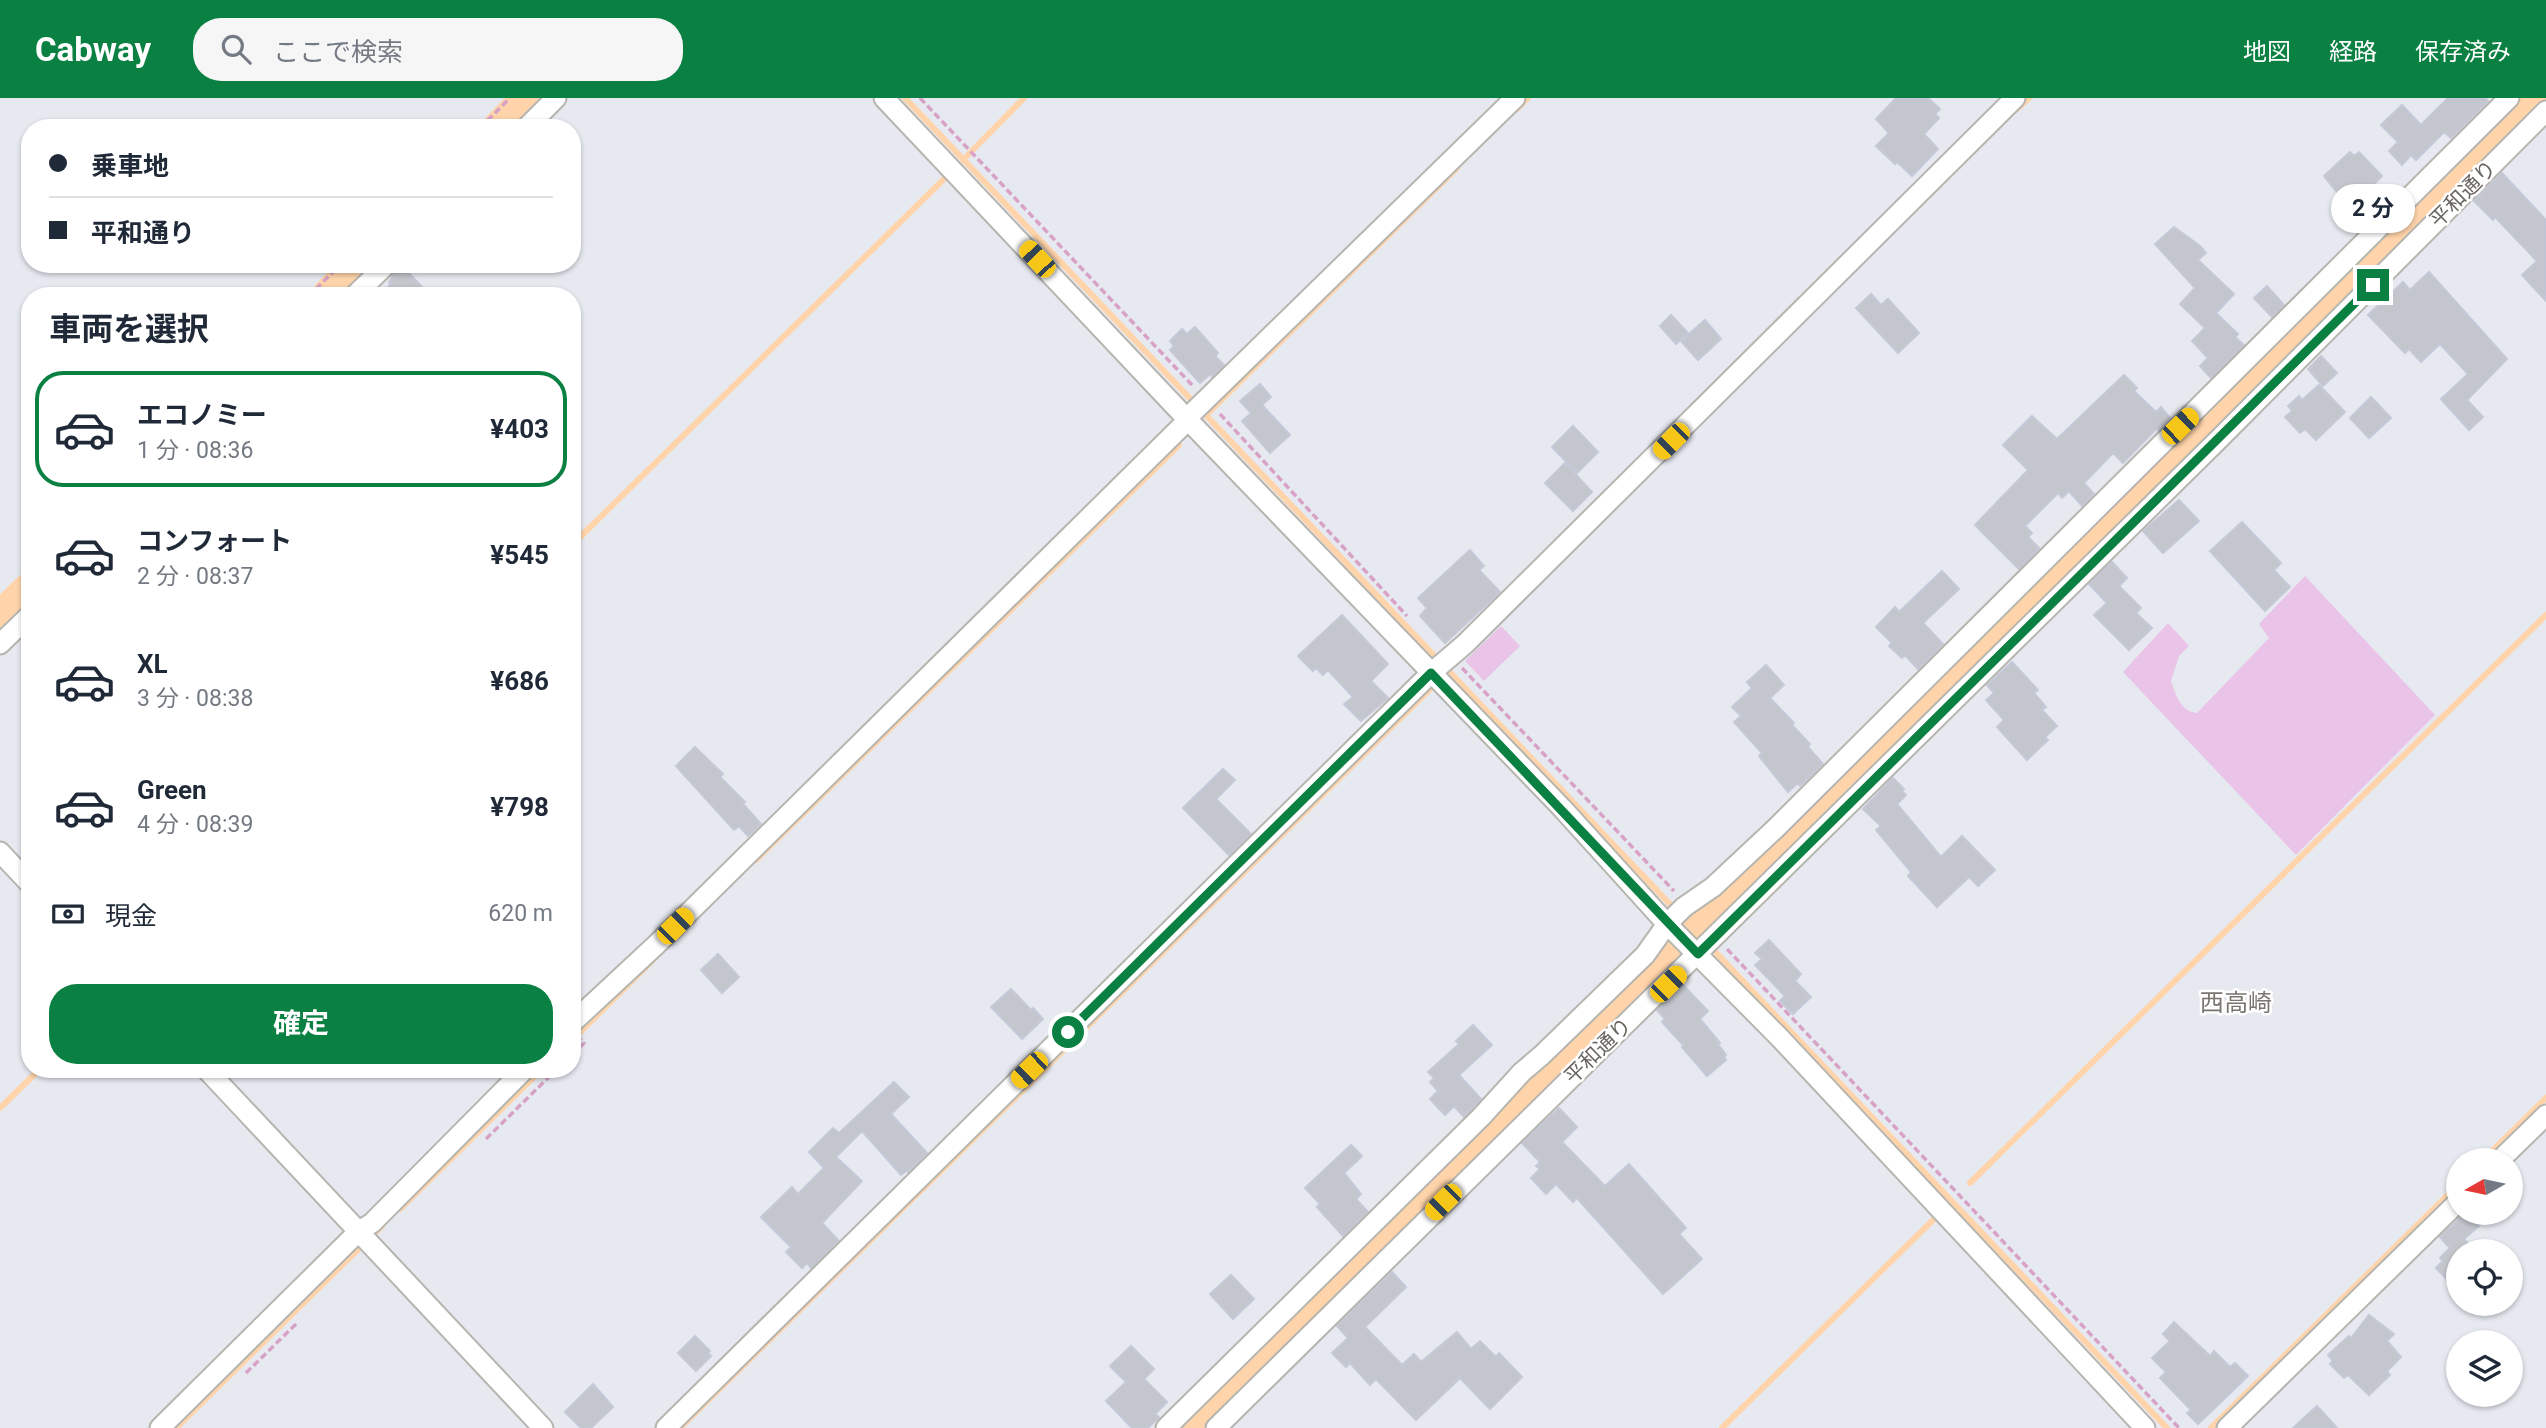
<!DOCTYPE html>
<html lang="ja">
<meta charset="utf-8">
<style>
body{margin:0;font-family:Roboto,"Noto Sans JP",sans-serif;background:#f6f6f7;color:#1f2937;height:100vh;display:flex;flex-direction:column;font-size:26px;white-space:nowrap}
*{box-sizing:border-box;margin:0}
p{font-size:23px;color:#747a83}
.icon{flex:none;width:38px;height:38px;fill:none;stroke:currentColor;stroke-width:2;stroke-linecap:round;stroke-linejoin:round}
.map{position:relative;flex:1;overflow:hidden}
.details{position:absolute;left:21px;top:189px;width:560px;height:791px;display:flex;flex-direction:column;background:#fff;border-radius:28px;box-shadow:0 2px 5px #0004}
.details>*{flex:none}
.hud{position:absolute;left:21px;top:21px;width:560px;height:154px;border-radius:28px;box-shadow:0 2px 5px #0004;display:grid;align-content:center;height:154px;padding:0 28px;background:#fff}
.needle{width:46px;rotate:261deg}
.tools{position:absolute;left:2446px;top:1050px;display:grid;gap:14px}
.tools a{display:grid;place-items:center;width:77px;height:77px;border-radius:50%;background:#fff;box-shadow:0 2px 5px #0004;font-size:35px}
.end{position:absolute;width:32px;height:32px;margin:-16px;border:9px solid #0b8043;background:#fff;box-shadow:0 0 0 4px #fff}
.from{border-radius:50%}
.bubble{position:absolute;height:49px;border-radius:24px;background:#fff;box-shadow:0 2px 5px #0004;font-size:23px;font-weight:700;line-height:49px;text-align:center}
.car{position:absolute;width:21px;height:42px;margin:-21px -10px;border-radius:9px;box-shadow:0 0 5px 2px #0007;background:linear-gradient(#f5c518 24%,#345 0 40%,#f5c518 0 76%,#345 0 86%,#f5c518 0)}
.hud b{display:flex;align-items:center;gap:24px;height:66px;font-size:26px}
.hud b+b{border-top:2px solid #e0e1e3}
.hud i{width:18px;height:18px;background:#1f2937}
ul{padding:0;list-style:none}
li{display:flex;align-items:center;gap:21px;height:116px;margin:0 14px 10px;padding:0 14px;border:4px solid transparent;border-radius:28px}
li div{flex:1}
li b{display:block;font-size:26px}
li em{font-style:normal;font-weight:700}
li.on{border-color:#0b8043}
li>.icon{width:63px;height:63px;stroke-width:1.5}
h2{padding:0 28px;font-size:32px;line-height:84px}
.pay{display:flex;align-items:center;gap:18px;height:77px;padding:0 28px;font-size:26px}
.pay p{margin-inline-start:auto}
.cta{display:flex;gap:14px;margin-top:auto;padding:14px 28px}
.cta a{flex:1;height:80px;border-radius:28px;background:#0b8043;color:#fff;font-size:28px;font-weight:700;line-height:80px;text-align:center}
header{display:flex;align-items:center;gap:42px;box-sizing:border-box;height:98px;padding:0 35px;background:#0b8043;color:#fff}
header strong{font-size:33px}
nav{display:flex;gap:38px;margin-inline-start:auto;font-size:24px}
.search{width:490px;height:63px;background:#f6f6f7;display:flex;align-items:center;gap:18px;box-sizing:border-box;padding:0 24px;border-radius:28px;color:#747a83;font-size:26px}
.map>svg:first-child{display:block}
.green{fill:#eac3e8}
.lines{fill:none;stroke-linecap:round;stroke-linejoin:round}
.stream{stroke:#ffd4aa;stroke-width:6}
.river{stroke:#ffd4aa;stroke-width:37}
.building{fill:#c3c7cd;stroke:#c5c9d7;stroke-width:2}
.minor-casing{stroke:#b7b5af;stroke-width:23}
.path{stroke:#d8a2c7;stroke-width:3.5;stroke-dasharray:7 3.5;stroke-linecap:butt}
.minor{stroke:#fff;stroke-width:19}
.route{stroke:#0b8043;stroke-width:9}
.labels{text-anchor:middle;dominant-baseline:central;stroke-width:5;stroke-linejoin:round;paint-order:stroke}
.street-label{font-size:21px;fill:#68655e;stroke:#fff}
.quarter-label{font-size:24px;fill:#7a766f;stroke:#fff}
</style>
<header>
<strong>Cabway</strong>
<div class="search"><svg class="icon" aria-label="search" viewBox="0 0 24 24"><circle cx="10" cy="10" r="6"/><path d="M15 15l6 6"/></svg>ここで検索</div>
<nav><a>地図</a><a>経路</a><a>保存済み</a></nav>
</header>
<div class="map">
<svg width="2546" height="1330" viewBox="0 0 2546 1330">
<rect width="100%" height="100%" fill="#e7e9f1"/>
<g class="green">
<path d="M 2305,478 L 2435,617 L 2296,757 L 2123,574 L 2168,525 L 2189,548 L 2179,558 L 2171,583 C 2176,597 2180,613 2197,615 L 2269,540 L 2259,526 Z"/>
<polygon points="1501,528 1520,548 1484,583 1465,563"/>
</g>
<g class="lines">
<g class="stream">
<polyline points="905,0 2167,1330"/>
<polyline points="1517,11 1528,0"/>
<polyline points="2017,11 2029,0"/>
<polyline points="963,62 1024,0"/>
<polyline points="1206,317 1457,70"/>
<polyline points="572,447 945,80"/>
<polyline points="756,762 1179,347"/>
<polyline points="572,942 653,862"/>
<polyline points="0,1010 40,971"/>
<polyline points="2483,1062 2546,1000"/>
<polyline points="1970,1085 2546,517"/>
<polyline points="400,1111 542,971"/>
<polyline points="176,1330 382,1128"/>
<polyline points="680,1330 1430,591"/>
<polyline points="1722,1330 1933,1122"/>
<polyline points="2211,1330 2459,1086"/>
</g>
<g class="river">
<polyline points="501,30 531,0"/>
<polyline points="330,198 362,166"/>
<polyline points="0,522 30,493"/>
<polyline points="1187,1330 2537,0"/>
</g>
</g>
<g class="building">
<polygon points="1896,0 1928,0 1940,11 1935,16 1939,20 1924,36 1938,51 1912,78 1897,64 1895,66 1876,48 1889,35 1876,21"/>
<polygon points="2448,0 2485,0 2488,3 2451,40 2444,34 2416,62 2411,57 2402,67 2389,53 2398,44 2381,27 2402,7 2421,27"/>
<polygon points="2350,54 2354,58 2359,54 2382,78 2371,89 2385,107 2362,129 2360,127 2353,134 2338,120 2349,109 2324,78"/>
<polygon points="2502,75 2546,122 2546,203 2522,177 2537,163 2495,119 2493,122 2474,103"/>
<polygon points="2174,129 2200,148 2206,155 2198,162 2234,196 2216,215 2238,236 2235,239 2244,247 2211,280 2200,268 2208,260 2192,243 2205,230 2180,206 2195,190 2155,146"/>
<polygon points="400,166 431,198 379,198 391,186 389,184"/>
<polygon points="2429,174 2507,261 2467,302 2483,319 2469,332 2441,301 2468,276 2440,246 2421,264 2409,251 2405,255 2368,217 2403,184 2410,192"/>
<polygon points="2267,188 2284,207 2272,219 2254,200"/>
<polygon points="1871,196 1881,207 1888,201 1919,235 1898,255 1856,210"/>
<polygon points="1671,217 1688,235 1676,246 1660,228"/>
<polygon points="1705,222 1721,241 1698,262 1681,243"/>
<polygon points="1195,229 1218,255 1215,258 1224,267 1212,279 1210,276 1200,285 1170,252 1174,248 1170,243 1182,231 1187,236"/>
<polygon points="2321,258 2337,275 2323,288 2308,271"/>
<polygon points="2124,277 2137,290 2134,293 2156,314 2161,309 2170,320 2158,332 2157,330 2123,365 2113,355 2084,385 2094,396 2082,408 2069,393 2062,400 2058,395 2025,428 2032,435 2028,439 2039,450 2019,471 1975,427 2028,372 2003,347 2032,318 2057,341"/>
<polygon points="1260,286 1271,299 1262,307 1290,337 1270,355 1242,323 1251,315 1240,303"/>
<polygon points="2319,287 2345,314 2316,342 2305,331 2300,335 2285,319 2292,313 2288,308 2299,298 2302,302"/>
<polygon points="2371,299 2391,320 2369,340 2350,320"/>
<polygon points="1573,328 1598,354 1577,375 1552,349"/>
<polygon points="1565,365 1592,394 1573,413 1545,385"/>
<polygon points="2179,402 2199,423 2163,455 2143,433"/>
<polygon points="2242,424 2281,465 2274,472 2290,489 2265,513 2210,453"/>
<polygon points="1470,452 1484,468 1479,472 1500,494 1445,545 1420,518 1427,510 1418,500"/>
<polygon points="2112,464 2127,480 2119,488 2141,510 2136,515 2152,530 2129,552 2094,517 2107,505 2089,486"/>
<polygon points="1942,473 1959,491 1923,525 1943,546 1918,571 1905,557 1902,560 1889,548 1892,545 1876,529 1895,509 1899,514"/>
<polygon points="1342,517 1388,566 1371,583 1388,600 1361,623 1344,606 1353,599 1328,572 1323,577 1316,570 1313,573 1298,558"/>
<polygon points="2012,564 2038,592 2034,595 2046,609 2042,612 2057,628 2045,639 2048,642 2027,662 1997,629 2004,622 1986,602 1994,595 1987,587"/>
<polygon points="1766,567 1784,587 1770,600 1794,625 1792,627 1810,646 1808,649 1823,666 1800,688 1798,685 1788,694 1759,658 1762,655 1734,624 1741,618 1732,609 1752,590 1747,584"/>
<polygon points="695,649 723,676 720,679 745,704 743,706 761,726 748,738 739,728 734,732 676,668"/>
<polygon points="1223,671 1235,682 1216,701 1251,736 1229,757 1183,710"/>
<polygon points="1893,680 1904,691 1902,693 1906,697 1897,706 1941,759 1962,738 1995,772 1978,788 1969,779 1937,809 1908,778 1911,774 1876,732 1881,728 1863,711"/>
<polygon points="1769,842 1801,876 1795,883 1811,899 1793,916 1780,903 1785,898 1755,867 1762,861 1755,855"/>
<polygon points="718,856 739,879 722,895 701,872"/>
<polygon points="1683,887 1708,913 1700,921 1720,945 1718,946 1726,957 1724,959 1726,962 1707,978 1682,949 1684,948 1662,924 1665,921 1657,912"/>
<polygon points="1011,891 1031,912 1033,910 1043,921 1022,941 991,909"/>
<polygon points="1473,927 1492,947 1459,977 1481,1001 1464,1019 1454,1008 1445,1017 1430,1001 1438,993 1430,984 1434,980 1428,974 1459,946 1456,943"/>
<polygon points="894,984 909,999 891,1016 927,1055 908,1074 906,1073 901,1077 862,1033 836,1059 862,1083 822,1125 839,1143 811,1170 807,1165 802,1170 786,1154 791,1149 761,1119 792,1089 798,1096 824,1070 809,1054 833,1030 839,1035"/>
<polygon points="1559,1010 1577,1029 1562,1044 1605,1088 1629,1066 1686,1130 1679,1136 1702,1161 1663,1196 1577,1100 1573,1104 1556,1086 1546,1096 1531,1080 1540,1071 1536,1068 1540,1064 1522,1045"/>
<polygon points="1351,1047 1362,1058 1344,1075 1361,1096 1356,1101 1368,1114 1343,1138 1317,1109 1320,1106 1305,1090"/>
<polygon points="2465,1115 2479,1128 2464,1141 2475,1153 2459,1153 2459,1181 2457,1179 2451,1186 2436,1170 2443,1163 2440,1160 2450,1150 2440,1139"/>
<polygon points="1392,1174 1406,1189 1365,1229 1402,1267 1414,1256 1421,1264 1457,1234 1471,1251 1480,1243 1496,1259 1499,1255 1522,1279 1490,1311 1460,1280 1416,1322 1376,1281 1370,1287 1350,1265 1346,1269 1332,1255 1348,1240 1337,1228"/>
<polygon points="1231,1177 1254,1201 1233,1221 1210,1196"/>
<polygon points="2369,1217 2394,1236 2387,1243 2401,1259 2387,1273 2390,1277 2369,1297 2348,1277 2344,1280 2330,1266 2333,1263 2328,1257 2349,1238 2351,1240"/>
<polygon points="2174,1224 2210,1258 2214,1253 2230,1269 2235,1265 2248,1278 2198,1326 2187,1315 2191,1312 2160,1280 2166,1274 2152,1260 2170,1243 2163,1236"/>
<polygon points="695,1238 710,1253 708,1255 711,1258 696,1273 678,1255"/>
<polygon points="1131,1248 1154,1271 1144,1281 1167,1304 1155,1316 1159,1319 1148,1330 1132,1330 1106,1303 1126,1284 1110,1268"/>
<polygon points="593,1286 613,1309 591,1330 581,1330 565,1314"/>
<polygon points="2317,1308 2337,1330 2293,1330"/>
</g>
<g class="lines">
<g class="minor-casing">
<g id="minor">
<polyline points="884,0 1188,322 1562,710 1667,826 1779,939 2145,1330"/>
<polyline points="526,30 556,0"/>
<polyline points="354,198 387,166"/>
<polyline points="1187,320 1515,0"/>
<polyline points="0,546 30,517"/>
<polyline points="0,754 30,786"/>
<polyline points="572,925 657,846 1188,322"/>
<polyline points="206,971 543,1330"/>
<polyline points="2500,1062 2546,1017"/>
<polyline points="160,1330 359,1133 372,1125 525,971"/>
<polyline points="666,1330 1431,575 1465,546 2015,0"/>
<polyline points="1166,1330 1481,1019 1522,974 1542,957 1645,857 1667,826 1684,809 1713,789 1775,731 2509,0"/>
<polyline points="1216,1330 2218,342 2546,13"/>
<polyline points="2227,1330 2459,1103"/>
</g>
</g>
<g class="path">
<polyline points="920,0 1193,288"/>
<polyline points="480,30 510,0"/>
<polyline points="316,191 341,166"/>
<polyline points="1220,316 1407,518"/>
<polyline points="1462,570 1674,793"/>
<polyline points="1727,851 2179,1330"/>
<polyline points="572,957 584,945 581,941"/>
<polyline points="486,1041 557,971"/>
<polyline points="246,1275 298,1224"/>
</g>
<use href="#minor" class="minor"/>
</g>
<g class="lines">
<polyline class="route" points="1068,934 1431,575 1698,856 2373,187"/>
</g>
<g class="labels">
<g class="street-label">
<text transform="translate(2463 96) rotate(-45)">平和通り</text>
<text transform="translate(1598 953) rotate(-44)">平和通り</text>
</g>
<g class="quarter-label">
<text x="2236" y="905">西高崎</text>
</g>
</g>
</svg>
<div class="tools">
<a><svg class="needle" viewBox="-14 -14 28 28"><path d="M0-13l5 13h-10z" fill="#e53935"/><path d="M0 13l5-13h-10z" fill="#747a83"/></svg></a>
<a><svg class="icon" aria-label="locate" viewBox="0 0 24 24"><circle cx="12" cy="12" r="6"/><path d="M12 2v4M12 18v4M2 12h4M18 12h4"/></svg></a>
<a><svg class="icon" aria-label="layers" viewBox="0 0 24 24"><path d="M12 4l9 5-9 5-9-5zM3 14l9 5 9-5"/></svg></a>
</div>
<i class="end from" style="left:1068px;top:934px"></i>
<i class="end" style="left:2373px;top:187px"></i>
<div class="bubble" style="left:2331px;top:86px;width:84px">2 分</div>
<i class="car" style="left:1037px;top:161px;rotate:317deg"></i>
<i class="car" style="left:2180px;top:328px;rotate:46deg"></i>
<i class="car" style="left:1671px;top:343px;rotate:225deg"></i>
<i class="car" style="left:675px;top:828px;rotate:45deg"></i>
<i class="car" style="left:1668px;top:886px;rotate:45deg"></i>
<i class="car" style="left:1029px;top:972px;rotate:226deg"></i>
<i class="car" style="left:1443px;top:1104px;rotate:225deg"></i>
<div class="hud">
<b><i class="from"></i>乗車地</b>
<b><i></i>平和通り</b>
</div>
<section class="details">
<h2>車両を選択</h2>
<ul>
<li class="on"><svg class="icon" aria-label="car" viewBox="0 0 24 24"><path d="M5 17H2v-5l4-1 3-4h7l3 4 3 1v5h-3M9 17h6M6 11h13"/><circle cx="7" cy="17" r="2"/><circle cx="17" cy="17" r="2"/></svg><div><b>エコノミー</b><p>1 分 · 08:36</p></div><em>¥403</em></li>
<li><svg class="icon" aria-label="car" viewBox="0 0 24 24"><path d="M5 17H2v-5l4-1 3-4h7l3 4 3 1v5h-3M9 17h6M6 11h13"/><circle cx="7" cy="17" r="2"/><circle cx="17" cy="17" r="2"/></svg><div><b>コンフォート</b><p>2 分 · 08:37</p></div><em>¥545</em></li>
<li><svg class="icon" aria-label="car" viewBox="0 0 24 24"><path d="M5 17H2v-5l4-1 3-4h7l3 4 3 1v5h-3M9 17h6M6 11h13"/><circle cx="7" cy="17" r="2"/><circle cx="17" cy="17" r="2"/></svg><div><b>XL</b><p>3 分 · 08:38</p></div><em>¥686</em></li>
<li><svg class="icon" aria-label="car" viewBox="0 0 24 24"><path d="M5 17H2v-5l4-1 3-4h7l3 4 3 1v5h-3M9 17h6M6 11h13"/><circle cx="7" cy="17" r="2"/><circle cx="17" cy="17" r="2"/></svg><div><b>Green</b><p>4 分 · 08:39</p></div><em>¥798</em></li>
</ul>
<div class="pay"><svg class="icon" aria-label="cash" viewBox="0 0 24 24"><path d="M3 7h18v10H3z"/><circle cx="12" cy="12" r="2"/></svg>現金<p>620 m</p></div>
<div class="cta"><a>確定</a></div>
</section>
</div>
